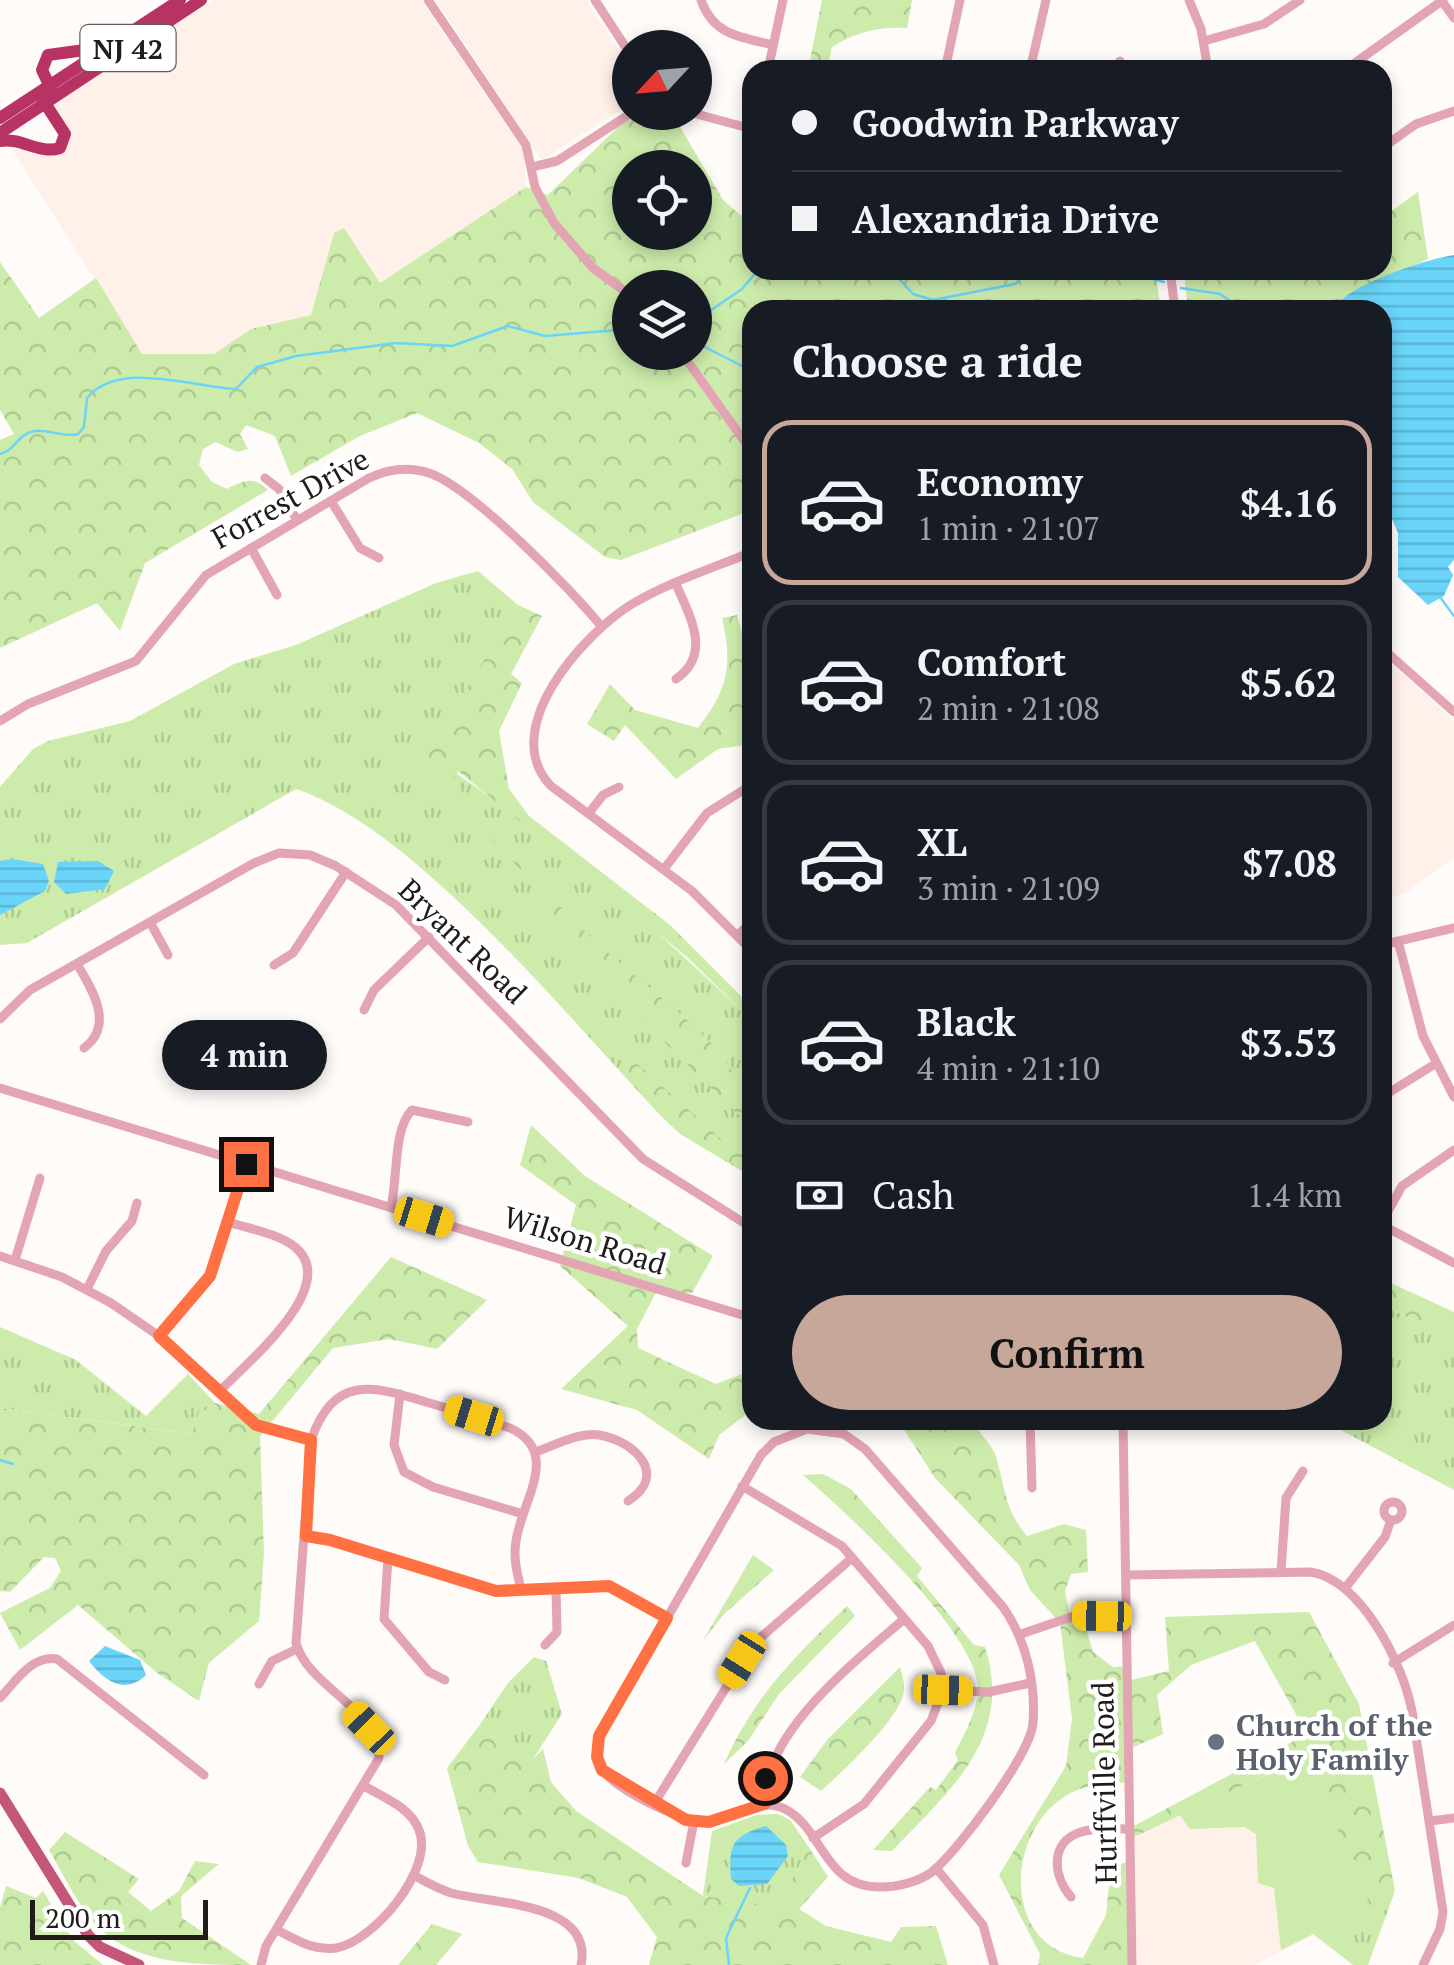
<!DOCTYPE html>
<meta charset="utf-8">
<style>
body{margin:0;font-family:"PT Serif",serif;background:#242831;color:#f1f3f6;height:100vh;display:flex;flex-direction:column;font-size:38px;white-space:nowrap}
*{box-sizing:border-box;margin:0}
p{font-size:32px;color:#9ea1a6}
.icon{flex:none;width:55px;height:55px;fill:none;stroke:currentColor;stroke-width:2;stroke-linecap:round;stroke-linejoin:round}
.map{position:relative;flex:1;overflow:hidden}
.sheet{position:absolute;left:742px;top:300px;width:650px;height:1130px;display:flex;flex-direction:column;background:#171b24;border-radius:30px;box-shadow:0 5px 15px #0003}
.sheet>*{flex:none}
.banner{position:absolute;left:742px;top:60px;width:650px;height:220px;border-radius:30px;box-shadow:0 5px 15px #0003;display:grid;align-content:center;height:220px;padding:0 50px;background:#171b24}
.needle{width:65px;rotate:244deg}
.controls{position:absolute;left:612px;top:30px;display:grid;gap:20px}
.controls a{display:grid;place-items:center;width:100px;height:100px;border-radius:50%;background:#171b24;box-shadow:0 5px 15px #0003;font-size:50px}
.scale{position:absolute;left:30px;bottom:25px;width:178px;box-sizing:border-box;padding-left:10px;border:5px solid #211b19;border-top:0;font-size:28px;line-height:35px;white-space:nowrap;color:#211b19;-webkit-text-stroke:8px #fff;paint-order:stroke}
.end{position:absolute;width:45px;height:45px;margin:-22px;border:12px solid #ff7043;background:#111;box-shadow:0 0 0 5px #111}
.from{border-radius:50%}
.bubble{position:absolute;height:70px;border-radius:35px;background:#171b24;box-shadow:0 5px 15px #0003;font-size:32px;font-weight:600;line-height:70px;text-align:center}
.car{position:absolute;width:30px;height:60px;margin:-30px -15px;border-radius:12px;box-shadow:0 0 8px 2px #0007;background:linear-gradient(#f5c518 24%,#345 0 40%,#f5c518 0 76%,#345 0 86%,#f5c518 0)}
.banner b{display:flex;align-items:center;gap:35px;height:95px;font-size:38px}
.banner b+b{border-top:2px solid #363941}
.banner i{width:25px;height:25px;background:#f1f3f6}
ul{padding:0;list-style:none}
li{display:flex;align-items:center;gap:30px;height:165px;margin:0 20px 15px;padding:0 30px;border:5px solid #363941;border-radius:30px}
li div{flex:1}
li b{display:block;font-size:38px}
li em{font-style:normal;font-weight:600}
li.current{border-color:#c6a799}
li>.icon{width:90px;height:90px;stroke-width:1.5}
h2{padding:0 50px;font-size:45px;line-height:120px}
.pay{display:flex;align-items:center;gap:25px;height:110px;padding:0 50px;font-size:38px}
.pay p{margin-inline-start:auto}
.cta{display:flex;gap:20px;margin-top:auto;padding:20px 50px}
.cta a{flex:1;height:115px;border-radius:60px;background:#c6a799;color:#111;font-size:40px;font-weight:600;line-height:115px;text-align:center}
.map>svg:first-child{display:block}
.built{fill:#fff0ea}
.grass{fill:url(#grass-tufts)}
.forest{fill:url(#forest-crowns);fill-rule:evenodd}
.park{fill:#cdecab}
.water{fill:url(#water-rules)}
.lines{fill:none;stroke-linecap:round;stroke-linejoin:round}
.stream{stroke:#6ad4f9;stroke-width:2.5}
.minor{stroke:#e3a4b4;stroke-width:9}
.major{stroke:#c45679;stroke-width:11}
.highway{stroke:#b63364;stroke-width:12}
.route{stroke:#ff7043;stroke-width:12}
.worship-dot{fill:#6b7280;stroke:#fff;stroke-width:4}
.labels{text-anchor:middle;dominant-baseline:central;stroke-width:9;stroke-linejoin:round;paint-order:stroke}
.shield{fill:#fff;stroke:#645f5e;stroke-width:2.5}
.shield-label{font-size:28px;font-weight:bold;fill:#211b19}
.street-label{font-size:30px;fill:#211b19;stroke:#fff}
.worship-label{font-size:30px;font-weight:bold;fill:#5b616d;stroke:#fff;text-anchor:start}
</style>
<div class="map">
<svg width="1454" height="1965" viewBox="0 0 1454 1965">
<defs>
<pattern id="grass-tufts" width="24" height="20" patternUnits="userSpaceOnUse" patternTransform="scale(2.5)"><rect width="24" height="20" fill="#cdecab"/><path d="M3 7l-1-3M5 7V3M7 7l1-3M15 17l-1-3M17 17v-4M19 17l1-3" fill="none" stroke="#b0ca93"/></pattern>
<pattern id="forest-crowns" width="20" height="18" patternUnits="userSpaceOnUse" patternTransform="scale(2.5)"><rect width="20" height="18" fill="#cdecab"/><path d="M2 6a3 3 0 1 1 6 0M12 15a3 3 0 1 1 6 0" fill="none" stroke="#b0ca93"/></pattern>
<pattern id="water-rules" width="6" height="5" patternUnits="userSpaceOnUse" patternTransform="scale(2.5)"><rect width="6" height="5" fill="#6ad4f9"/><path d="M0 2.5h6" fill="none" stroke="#5cb5d5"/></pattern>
</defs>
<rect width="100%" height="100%" fill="#fefbf9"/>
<g class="built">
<polygon points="214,0 421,0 523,150 526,187 379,284 344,228 334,233 311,315 251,329 215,354 142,354 6,140 49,151 64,143 44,103 192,6 198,10"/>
<polygon points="436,0 586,0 630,67 630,104 542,160"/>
<polygon points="1382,656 1454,720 1454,857 1405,893 1383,899"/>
<polygon points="1307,1756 1370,1906 1254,1965 1135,1965 1132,1838"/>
</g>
<g class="grass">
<path d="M 478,571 L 518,605 L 479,674 L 447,767 C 556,841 658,930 752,1021 L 752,1177 L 680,1134 L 662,1117 C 573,1023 415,828 296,789 L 27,943 L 0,945 L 0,787 L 33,749 L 48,741 L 130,721 L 234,664 L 296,645 L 436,583 Z"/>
<polygon points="1383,1306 1454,1338 1454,1490 1322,1420 1382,1420"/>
<polygon points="0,1327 76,1360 146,1416 188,1374 215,1403 200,1409 193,1434 0,1408"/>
<polygon points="534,1657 546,1661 562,1714 533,1759 518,1755 479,1726 508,1683"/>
<polygon points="778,1814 790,1820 808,1846 781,1908 703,1896 712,1831 757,1815"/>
<polygon points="1395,1891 1368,1965 1353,1965 1313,1934"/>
</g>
<g class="forest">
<path d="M 822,0 L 912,0 L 907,28 C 879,26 856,32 832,47 L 827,70 L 808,70 Z"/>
<path d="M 641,113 L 665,113 L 676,120 L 723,200 L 752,225 L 752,270 L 1155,270 L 1161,310 L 752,310 L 752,510 L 621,560 L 605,557 L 533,502 L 512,469 L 479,443 L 417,413 L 360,436 L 291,476 L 275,436 L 246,425 L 240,434 L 248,449 L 238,452 L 215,442 L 203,449 L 199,465 L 212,482 L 227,489 C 243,481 254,475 268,490 L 145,563 L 120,631 L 97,603 L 0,648 L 0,440 L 14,434 L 0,410 L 0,262 L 39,318 L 96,278 L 142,354 L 214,354 L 251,329 L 311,315 L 334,233 L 344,228 L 380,283 L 526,187 L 548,195 L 619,126 ZM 630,168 L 695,168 L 695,232 L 630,232 ZM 630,288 L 695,288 L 695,352 L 630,352 Z"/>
<polygon points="1418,192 1428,259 1342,298 1336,310 1188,310 1184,270 1282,270 1296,277 1306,270 1382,270 1383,217"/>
<polygon points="518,605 542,616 511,674 522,683 499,731 509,789 529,816 670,925 752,1007 752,1021 687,957 458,771 454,779 472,806 541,873 532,881 419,767"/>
<path d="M 737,615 L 752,670 L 752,744 L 718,749 L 676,779 L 625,725 L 614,741 L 587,724 L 610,684 L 635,710 L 698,728 C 728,689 733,666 722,618 Z"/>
<path d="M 553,898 C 600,954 663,993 714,1046 C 728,1060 735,1083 752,1092 L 752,1128 L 534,914 Z"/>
<polygon points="633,1060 721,1139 752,1155 752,1176 677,1130 624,1074"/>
<polygon points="531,1125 585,1176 713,1256 692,1293 655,1294 637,1329 638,1348 716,1384 752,1370 752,1410 719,1435 709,1459 637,1410 561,1389 628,1326 560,1266 576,1205 520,1165"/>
<polygon points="391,1257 487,1300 437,1349 389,1339 333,1348 260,1436 264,1553 259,1621 209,1663 199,1701 157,1673 78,1605 20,1650 0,1613 50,1588 61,1571 55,1558 44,1557 10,1592 0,1591 0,1408 192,1434 200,1409 215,1403 259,1414"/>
<polygon points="1382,1279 1454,1312 1454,1338 1383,1306"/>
<path d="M 898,1420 L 974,1420 C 978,1435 990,1441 995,1454 C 1006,1488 1003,1507 1027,1536 L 1064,1524 L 1086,1530 L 1088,1572 L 1071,1574 L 1065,1591 L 1070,1617 L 1082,1615 L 1093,1652 L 1113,1667 L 1130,1666 L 1131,1680 L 1169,1671 L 1165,1617 L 1309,1612 L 1359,1704 L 1395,1891 L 1370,1906 L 1306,1756 L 1132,1838 L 1132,1827 L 1307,1734 L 1255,1641 L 1191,1665 L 1157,1695 L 1163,1734 L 1132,1748 L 1132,1782 C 1108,1784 1085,1783 1064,1797 C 1005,1835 1002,1947 1083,1958 L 1106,1915 L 1111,1866 L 1132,1861 L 1132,1965 L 1038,1965 L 1040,1954 L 999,1875 L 1066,1766 L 1072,1719 L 1060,1623 L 1030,1590 L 1019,1565 L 935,1478 Z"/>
<path d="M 823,1474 L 851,1489 L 922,1568 L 917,1576 L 974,1645 L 985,1647 C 1014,1738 950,1790 892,1851 L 873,1850 L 930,1787 L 936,1790 L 958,1760 L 955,1753 C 965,1733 982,1703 977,1680 C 966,1623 848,1514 803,1475 Z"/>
<polygon points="753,1555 774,1570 724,1614 702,1642"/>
<path d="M 847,1606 L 855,1616 L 779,1694 L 748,1741 L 724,1764 C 755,1695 794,1657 847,1606 Z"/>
<path d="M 900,1667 C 902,1674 905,1684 904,1691 C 901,1718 842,1772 821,1791 L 800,1777 L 827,1740 Z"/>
<polygon points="479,1726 518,1755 533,1759 543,1749 551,1782 576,1811 703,1896 780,1907 808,1846 828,1877 799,1909 826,1926 891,1942 901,1927 936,1926 948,1965 649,1965 657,1937 627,1897 579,1878 478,1862 468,1846 447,1768"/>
<path d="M 65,1832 L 139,1879 L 128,1892 L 151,1911 L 179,1891 L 195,1861 L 219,1864 L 181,1896 L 182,1918 L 251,1965 C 204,1965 145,1965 107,1935 C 81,1914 66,1878 49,1850 Z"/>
<polygon points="6,1886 36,1898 43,1891 73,1940 103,1965 0,1965 0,1908"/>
<polygon points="432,1924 462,1934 436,1965 398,1965"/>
</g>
<polygon class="park" points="1307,1756 1370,1906 1281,1950 1274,1888 1258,1883 1256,1834 1244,1827 1190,1829 1180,1815"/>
<g class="water">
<path d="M 1454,255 L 1454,560 L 1448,567 L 1453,575 L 1444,596 L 1428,605 L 1398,577 L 1398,533 L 1382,495 L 1382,310 L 1335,310 L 1335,306 C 1352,284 1426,259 1454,255 Z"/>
<polygon points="12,859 43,864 49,881 45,891 0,915 0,861"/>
<polygon points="98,861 114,871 105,889 66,894 54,882 58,862"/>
<path d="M 105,1646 L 140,1660 L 146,1675 C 125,1695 105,1682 89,1661 Z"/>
<path d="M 766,1826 L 786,1845 L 788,1856 L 767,1884 L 739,1886 L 731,1879 C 728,1844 733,1836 766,1826 Z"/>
</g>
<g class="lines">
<g class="stream">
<polyline points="788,270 796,270"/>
<polyline points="891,270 913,294 933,300 1015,284 1030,270"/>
<polyline points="1118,270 1164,282"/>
<polyline points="1181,288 1220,294 1244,310"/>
<polyline points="941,310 946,298"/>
<polyline points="695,321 742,289 758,270"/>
<polyline points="695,342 744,367 752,384"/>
<path d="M 0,454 C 16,450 17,434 35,431 C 50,429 62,438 78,434 L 84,427 L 87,398 C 119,359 195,388 236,389 L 257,367 L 296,356 L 396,343 L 452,346 L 508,326 L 545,336 L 630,329"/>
<polyline points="1440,597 1454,616"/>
<polyline points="0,1460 13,1464"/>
<polyline points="729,1965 726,1938 750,1888"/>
</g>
<g class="minor">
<polyline points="428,0 526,145 535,187 554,223 593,268 630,295"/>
<polyline points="595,0 630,54"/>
<path d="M 701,0 C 713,35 740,37 773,45"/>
<polyline points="1189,0 1201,29 1208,70"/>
<polyline points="1442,1 1454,18"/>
<polyline points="1204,41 1264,24 1300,0"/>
<polyline points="768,70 783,0"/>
<polyline points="945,70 960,0"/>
<polyline points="1030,70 1046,0"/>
<polyline points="1115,70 1120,61"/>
<polyline points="1345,70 1443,0"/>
<polyline points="689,112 752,129"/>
<polyline points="1382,148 1416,124 1454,111"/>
<polyline points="532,167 557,161 633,112"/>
<polyline points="1170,270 1175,310"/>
<polyline points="681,352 752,452"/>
<polyline points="265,478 279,489 297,520"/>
<polyline points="331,501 360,548 379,558"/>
<polyline points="251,548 277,595"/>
<path d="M 752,552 C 713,568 669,582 632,604 C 583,634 497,730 551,786 L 692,891 L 752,951"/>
<polyline points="1382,648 1454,712"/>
<path d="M 676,679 C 713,654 689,615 676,584"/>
<path d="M 0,721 L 28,704 L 136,661 L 206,575 L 369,478 C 388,469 408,466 429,473 C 471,487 571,589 601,626"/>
<polyline points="589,813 603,795 619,787"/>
<polyline points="664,869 707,813 748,787"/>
<polyline points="150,922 168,955"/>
<polyline points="738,935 752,921"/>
<polyline points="1398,941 1423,1036 1454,1097"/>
<polyline points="1382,945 1454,928"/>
<path d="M 77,964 C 92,989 115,1025 84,1048"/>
<polyline points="274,965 293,953 346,872"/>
<polyline points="364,1010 374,990 429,937"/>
<polyline points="0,1019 30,990 254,863 279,853 310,855 336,866 396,905 643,1159 752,1228"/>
<polyline points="0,1088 752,1318"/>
<polyline points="1382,1097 1435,1064"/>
<path d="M 391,1207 C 398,1177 393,1129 412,1110 L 468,1122"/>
<polyline points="1382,1222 1402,1186 1454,1150"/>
<polyline points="1382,1225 1454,1263"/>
<polyline points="0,1256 62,1277 111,1303 159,1336 256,1425 311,1440"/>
<polyline points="15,1260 40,1178"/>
<polyline points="87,1289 106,1251 132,1221 137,1203"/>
<polyline points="159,1336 210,1276 246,1164"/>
<path d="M 219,1392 C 246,1363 342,1286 295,1247 C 278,1233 249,1229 228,1222"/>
<polyline points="400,1394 394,1445 404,1472 433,1487 523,1514"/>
<polyline points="1030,1420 1032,1488"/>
<polyline points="1123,1420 1132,1965"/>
<path d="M 807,1429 L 844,1434 L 865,1449 L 1003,1607 C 1026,1640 1036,1682 1033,1723 C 1031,1754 957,1852 932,1872 C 918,1882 898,1887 881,1887 C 823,1888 824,1829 785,1809 C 758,1795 733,1821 705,1821 C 681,1822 611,1788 600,1766 C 595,1757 597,1746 599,1736 L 761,1455 L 774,1442 Z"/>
<path d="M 538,1451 C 555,1445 580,1432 599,1435 C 635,1441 669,1475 628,1501"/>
<polyline points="742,1486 842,1546 928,1646 941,1673 943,1690 931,1721 864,1804 813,1838"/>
<circle cx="1393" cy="1511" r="9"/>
<polyline points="305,1537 330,1540 495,1591 609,1587 667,1618"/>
<polyline points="388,1558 384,1619 429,1672 445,1680"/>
<polyline points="1281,1572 1286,1498 1303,1471"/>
<path d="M 1126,1575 L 1311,1572 C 1362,1581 1403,1664 1412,1711 L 1443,1912 L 1440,1929 L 1423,1965"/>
<polyline points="1346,1587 1385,1537 1391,1520"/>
<polyline points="1021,1634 1077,1615 1126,1616"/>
<polyline points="545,1645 557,1632 556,1590"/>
<polyline points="1393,1663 1454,1625"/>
<polyline points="259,1684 272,1661 297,1649"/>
<polyline points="943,1690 989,1692 1030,1683"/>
<path d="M 0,1698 C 16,1681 32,1655 57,1659 L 204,1775"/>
<polyline points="654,1804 753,1644 852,1558"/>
<path d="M 765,1804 C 761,1734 856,1661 904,1619"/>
<polyline points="1430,1821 1454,1818"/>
<polyline points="686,1863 694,1821"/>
<polyline points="936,1868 983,1925 994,1965"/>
<path d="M 415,1876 C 426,1882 439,1889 451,1893 C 493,1904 594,1902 581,1965"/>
<path d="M 1071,1897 C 1053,1876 1049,1842 1081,1832 C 1096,1827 1114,1829 1129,1829"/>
<path d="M 277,1930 C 297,1940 313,1951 336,1948 C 373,1942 435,1869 419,1830 C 411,1808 385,1798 366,1787"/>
<path d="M 261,1965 L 266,1946 L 379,1758 C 380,1708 308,1688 296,1643 L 311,1440 C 334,1375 371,1385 426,1402 C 454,1410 482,1419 510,1428 C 562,1452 522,1500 516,1541 C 513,1557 517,1573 521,1589"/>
</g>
<polyline class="major" points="0,1793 88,1935 100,1947 139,1965"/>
<g class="highway">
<polyline points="52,91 42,70 48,55 107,47"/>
<polyline points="0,118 180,0"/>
<polyline points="0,133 201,0"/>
<path d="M 0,141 C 21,137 40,155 60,148 L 65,134 L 41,97"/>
</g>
</g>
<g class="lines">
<polyline class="route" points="246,1164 210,1276 159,1336 256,1425 311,1440 306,1536 330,1540 496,1591 609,1586 667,1618 599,1736 597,1757 602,1770 686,1820 709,1822 764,1804 765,1778"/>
</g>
<circle class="worship-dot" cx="1216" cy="1742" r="10"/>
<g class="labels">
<rect class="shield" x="80.5" y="25" width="95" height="46" rx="8"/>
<g class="shield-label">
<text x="128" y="48">NJ 42</text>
</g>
<g class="street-label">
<text transform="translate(290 498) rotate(-29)">Forrest Drive</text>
<text transform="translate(463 941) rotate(44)">Bryant Road</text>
<text transform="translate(585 1240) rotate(17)">Wilson Road</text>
<text transform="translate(1104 1783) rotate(-91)">Hurffville Road</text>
</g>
<g class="worship-label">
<text x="1236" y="1725">Church of the<tspan x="1236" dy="34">Holy Family</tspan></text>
</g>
</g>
</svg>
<div class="controls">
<a><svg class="needle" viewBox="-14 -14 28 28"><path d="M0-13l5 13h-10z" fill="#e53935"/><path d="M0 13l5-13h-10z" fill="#9ea1a6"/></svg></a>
<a><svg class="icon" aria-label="locate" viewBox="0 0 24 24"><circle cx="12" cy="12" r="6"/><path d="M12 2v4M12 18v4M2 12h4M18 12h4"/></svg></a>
<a><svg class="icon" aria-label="layers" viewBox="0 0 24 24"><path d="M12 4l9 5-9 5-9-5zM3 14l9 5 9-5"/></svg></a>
</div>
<div class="scale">200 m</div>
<i class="end from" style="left:765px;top:1778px"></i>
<i class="end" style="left:246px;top:1164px"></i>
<div class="bubble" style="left:162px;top:1020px;width:165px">4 min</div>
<i class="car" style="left:424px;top:1217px;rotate:107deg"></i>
<i class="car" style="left:474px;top:1416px;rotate:287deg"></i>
<i class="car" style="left:1102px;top:1616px;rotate:271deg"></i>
<i class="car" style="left:742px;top:1660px;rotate:212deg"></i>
<i class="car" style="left:943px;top:1690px;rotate:92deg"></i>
<i class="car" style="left:369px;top:1728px;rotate:316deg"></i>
<div class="banner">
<b><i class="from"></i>Goodwin Parkway</b>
<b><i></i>Alexandria Drive</b>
</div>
<section class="sheet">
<h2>Choose a ride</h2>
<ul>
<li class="current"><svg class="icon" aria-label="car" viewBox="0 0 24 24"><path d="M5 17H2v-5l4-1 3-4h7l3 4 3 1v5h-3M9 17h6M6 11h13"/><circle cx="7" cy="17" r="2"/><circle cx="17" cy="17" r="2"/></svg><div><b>Economy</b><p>1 min · 21:07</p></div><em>$4.16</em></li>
<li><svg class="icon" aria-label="car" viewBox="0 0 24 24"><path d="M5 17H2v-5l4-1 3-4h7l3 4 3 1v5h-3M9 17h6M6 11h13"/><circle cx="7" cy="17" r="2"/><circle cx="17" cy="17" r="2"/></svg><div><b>Comfort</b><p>2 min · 21:08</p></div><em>$5.62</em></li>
<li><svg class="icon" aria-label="car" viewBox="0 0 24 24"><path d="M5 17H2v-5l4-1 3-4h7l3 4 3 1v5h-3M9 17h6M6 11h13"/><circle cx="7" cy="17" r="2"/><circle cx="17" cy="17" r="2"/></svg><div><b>XL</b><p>3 min · 21:09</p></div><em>$7.08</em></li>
<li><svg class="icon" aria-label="car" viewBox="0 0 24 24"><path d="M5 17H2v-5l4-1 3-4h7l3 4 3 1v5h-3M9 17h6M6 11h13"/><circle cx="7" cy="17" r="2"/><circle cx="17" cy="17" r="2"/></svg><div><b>Black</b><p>4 min · 21:10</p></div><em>$3.53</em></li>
</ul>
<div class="pay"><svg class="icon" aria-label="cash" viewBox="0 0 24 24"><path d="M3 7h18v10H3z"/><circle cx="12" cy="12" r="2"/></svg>Cash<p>1.4 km</p></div>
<div class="cta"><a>Confirm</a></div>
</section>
</div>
